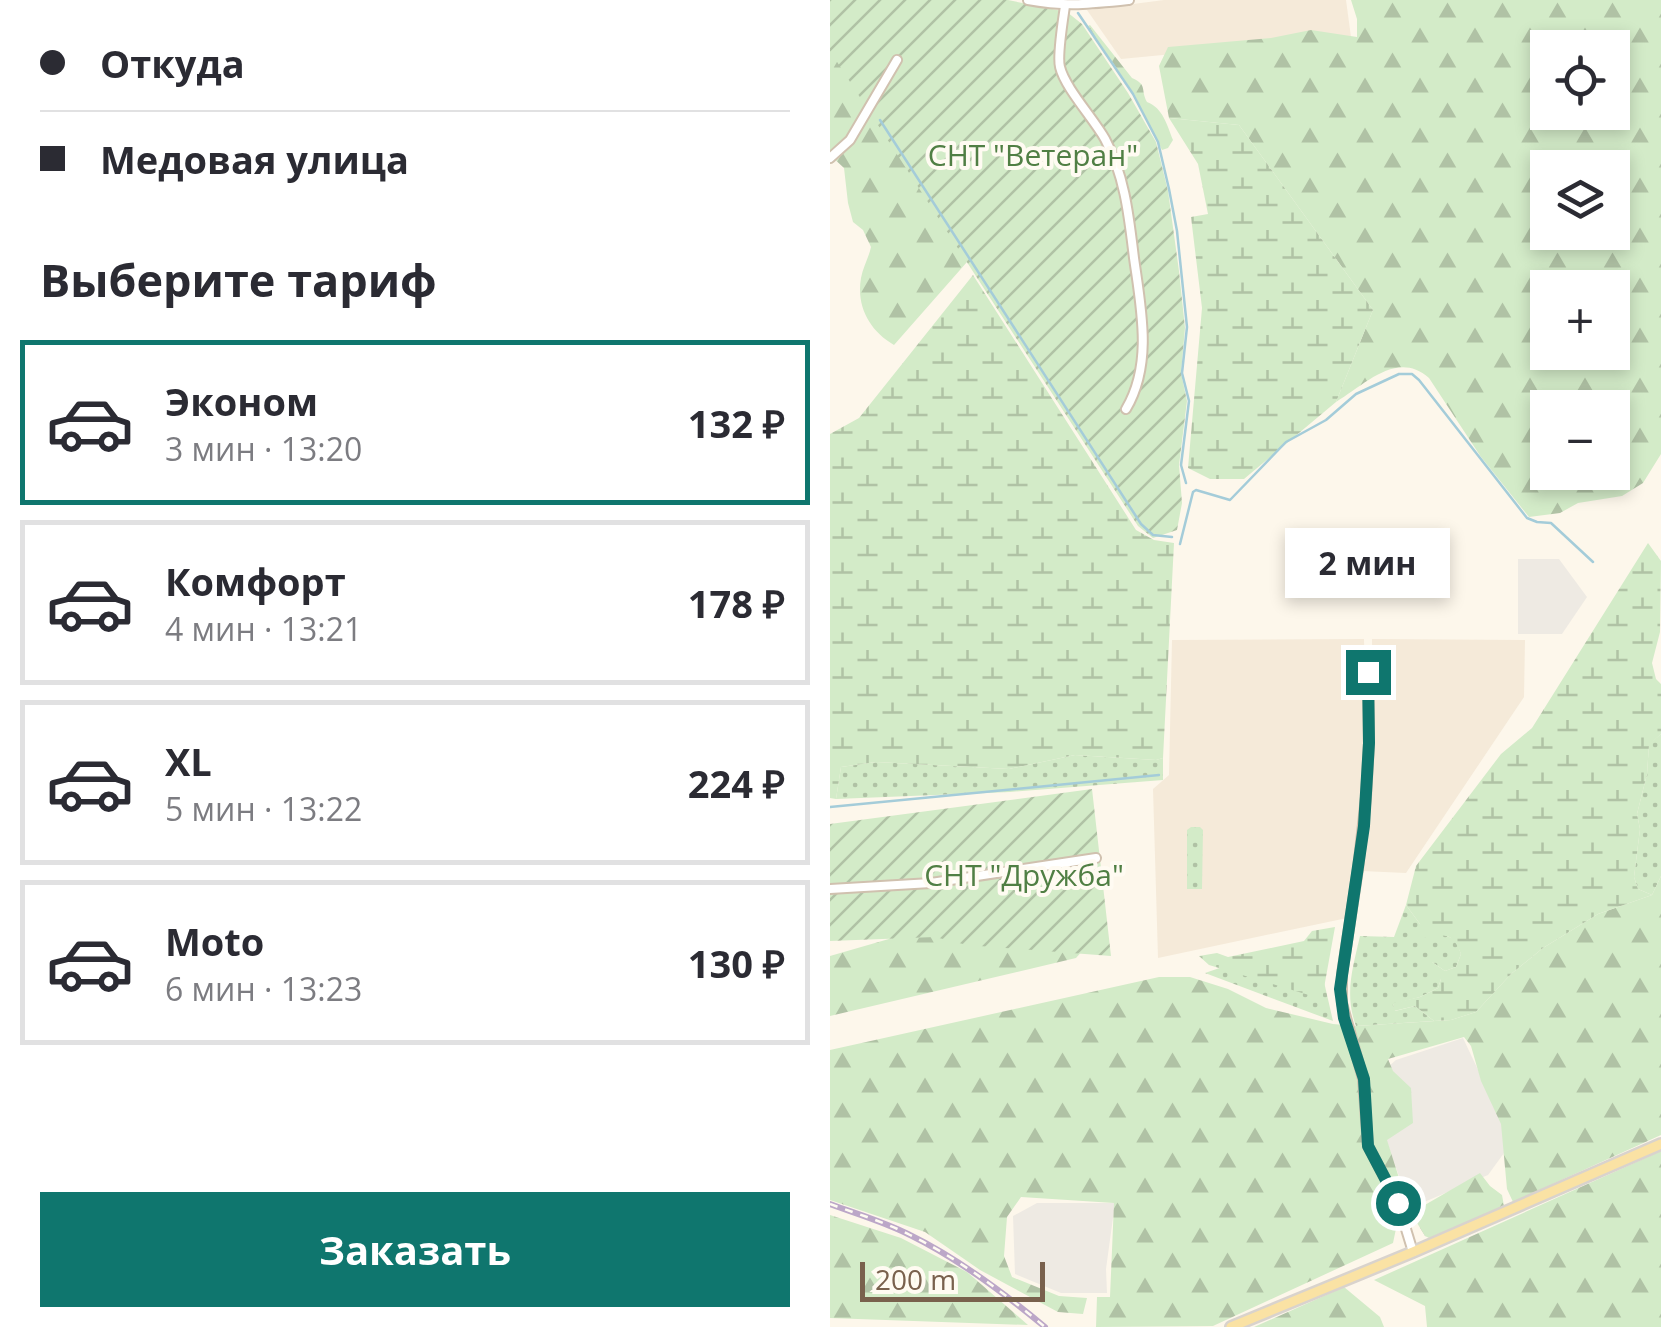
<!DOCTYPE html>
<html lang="ru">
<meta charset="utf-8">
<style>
body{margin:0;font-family:"Open Sans",sans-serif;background:#f2f2f3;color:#2b2b33;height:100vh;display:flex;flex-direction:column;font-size:38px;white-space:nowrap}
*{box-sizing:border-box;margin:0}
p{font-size:32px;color:#7c7c81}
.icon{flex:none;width:55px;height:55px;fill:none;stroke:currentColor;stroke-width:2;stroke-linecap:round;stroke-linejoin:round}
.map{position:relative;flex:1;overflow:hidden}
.drawer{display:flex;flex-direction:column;background:#fff;width:830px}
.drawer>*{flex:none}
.top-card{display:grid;align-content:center;height:220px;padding:0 40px;background:#fff}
.controls{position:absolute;left:700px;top:30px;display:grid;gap:20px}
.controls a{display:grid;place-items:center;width:100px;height:100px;border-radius:0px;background:#fff;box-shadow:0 5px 15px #0003;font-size:50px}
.scale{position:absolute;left:30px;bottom:25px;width:185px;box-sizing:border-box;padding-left:10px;border:5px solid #79614d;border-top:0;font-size:28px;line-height:35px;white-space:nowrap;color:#79614d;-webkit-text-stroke:8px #fffbf2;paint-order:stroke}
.end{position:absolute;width:45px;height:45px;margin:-22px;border:12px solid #0f766e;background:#fff;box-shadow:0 0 0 5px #fff}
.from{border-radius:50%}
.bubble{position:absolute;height:70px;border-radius:0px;background:#fff;box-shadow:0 5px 15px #0003;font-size:32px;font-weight:700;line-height:70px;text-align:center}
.top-card b{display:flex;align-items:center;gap:35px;height:95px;font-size:38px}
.top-card b+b{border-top:2px solid #e1e1e2}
.top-card i{width:25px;height:25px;background:#2b2b33}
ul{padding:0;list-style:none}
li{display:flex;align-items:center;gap:30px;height:165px;margin:0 20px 15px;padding:0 20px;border:5px solid #e1e1e2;border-radius:0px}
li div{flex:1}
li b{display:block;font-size:38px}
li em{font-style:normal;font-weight:700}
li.on{border-color:#0f766e}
li>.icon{width:90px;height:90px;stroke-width:1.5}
h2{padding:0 40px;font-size:45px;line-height:120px}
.button{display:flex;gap:20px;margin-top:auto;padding:20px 40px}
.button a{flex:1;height:115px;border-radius:0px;background:#0f766e;color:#fff;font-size:40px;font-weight:700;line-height:115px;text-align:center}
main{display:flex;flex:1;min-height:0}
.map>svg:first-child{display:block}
.residential{fill:#f5ead9}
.industrial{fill:#eeeae3}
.grass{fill:url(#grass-dots)}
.forest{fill:url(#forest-firs);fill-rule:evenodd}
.wetland{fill:url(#wetland-marsh)}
.garden{fill:url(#garden-furrows)}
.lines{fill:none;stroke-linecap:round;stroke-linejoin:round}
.stream{stroke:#a4ccd9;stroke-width:2.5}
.minor-casing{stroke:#d0c1af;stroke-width:12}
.major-casing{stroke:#d9d3cd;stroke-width:14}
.minor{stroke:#fff;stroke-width:8}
.major{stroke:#fae2a4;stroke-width:9}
.rail-casing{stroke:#bca7c8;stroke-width:6}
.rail{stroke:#fffbf2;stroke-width:2.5;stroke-dasharray:8;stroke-linecap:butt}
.route{stroke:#0f766e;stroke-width:12}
.labels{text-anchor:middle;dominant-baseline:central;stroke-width:8;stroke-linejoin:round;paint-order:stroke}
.park-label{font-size:30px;fill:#507f44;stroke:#fffbf2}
</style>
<main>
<section class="drawer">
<div class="top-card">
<b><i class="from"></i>Откуда</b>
<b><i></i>Медовая улица</b>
</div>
<h2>Выберите тариф</h2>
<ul>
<li class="on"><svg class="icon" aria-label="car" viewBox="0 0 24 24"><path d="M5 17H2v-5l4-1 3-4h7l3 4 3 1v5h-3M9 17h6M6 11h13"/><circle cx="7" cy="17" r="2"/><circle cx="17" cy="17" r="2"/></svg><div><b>Эконом</b><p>3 мин · 13:20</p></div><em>132 ₽</em></li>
<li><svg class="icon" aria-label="car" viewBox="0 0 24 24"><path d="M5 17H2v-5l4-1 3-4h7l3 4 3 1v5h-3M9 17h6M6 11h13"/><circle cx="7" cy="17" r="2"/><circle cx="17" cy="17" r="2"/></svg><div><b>Комфорт</b><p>4 мин · 13:21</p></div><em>178 ₽</em></li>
<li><svg class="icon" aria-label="car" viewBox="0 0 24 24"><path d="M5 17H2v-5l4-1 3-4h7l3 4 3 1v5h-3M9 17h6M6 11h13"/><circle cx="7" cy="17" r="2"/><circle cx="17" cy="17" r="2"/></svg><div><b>XL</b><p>5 мин · 13:22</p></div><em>224 ₽</em></li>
<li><svg class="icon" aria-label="car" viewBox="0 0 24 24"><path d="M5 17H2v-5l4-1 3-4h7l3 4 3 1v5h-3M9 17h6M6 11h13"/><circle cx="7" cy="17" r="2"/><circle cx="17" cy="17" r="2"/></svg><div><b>Moto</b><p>6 мин · 13:23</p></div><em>130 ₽</em></li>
</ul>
<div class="button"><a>Заказать</a></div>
</section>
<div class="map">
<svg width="831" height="1327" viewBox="0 0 831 1327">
<defs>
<pattern id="grass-dots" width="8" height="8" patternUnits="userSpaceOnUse" patternTransform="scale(2.5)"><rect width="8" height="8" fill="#d3ebc8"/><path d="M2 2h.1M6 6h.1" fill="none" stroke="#b0c2a5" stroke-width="1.8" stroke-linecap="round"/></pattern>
<pattern id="forest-firs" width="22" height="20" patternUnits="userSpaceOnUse" patternTransform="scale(2.5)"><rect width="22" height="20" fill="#d3ebc8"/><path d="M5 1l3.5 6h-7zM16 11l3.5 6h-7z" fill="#b0c2a5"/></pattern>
<pattern id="wetland-marsh" width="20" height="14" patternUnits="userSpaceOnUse" patternTransform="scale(2.5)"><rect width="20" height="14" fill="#d3ebc8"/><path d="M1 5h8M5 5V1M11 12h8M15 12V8" fill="none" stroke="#b0c2a5"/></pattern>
<pattern id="garden-furrows" width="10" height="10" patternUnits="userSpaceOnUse" patternTransform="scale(2.5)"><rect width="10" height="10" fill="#d3ebc8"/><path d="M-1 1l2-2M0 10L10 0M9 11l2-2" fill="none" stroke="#b0c2a5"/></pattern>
</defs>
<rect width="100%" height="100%" fill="#fdf7eb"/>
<g class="residential">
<polygon points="334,0 516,0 521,37 291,59 257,10"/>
<polygon points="534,639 536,737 530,838 517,918 328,958 323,789 339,775 342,640"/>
<polygon points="542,639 695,640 694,697 576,873 532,871 538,827 543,737"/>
</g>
<g class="industrial">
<polygon points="729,559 757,597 732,634 688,634 688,559"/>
<polygon points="633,1038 682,1142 658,1175 580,1208 555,1136 549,1075 566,1060"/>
<polygon points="207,1203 285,1203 276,1269 277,1293 231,1293 185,1274 183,1216"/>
</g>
<g class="grass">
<polygon points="831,734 831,876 822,895 808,889 804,877 810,829 807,814 817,774 819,744"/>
<polygon points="245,755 326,760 333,758 333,780 180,792 6,799 11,767 46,762 179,769"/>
<polygon points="361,827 370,827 373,830 372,889 357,889 357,830"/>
<path d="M 576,905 L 590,924 L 626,940 L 631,954 L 626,967 L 615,971 L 602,962 L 611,979 L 608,988 L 590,997 L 563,1004 L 565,1011 L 585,1006 L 604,1021 L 526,1026 C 514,994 523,967 530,936 L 564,937 Z"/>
<polygon points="486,947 503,1021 375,973 410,961"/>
</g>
<g class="forest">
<path d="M 521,0 L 831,0 L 831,454 L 813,483 L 792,496 L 748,503 L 730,513 L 699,517 L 651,457 L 599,378 C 567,350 536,384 506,402 L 543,310 L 409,125 L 339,118 L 329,66 L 338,47 L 441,38 L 481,30 L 527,37 L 527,19 ZM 718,48 L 782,48 L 782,112 L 718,112 ZM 718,168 L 782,168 L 782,232 L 718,232 ZM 718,288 L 782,288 L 782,352 L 718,352 ZM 718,408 L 782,408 L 782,472 L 718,472 Z"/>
<path d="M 0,14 L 137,262 L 64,345 C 40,331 26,307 31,278 C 33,267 39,257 41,247 L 33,230 L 23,222 L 18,203 L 14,168 L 0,155 Z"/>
<path d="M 260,25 L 302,78 C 318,85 310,89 317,102 C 333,108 337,125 343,140 L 338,148 L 332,150 L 304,94 L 258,26 Z"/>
<polygon points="831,876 831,1135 683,1202 677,1189 671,1124 651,1081 641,1046 634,1037 558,1059 563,1071 581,1088 583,1123 557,1140 575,1197 563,1206 567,1224 563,1243 383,1326 266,1327 267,1297 280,1297 284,1203 191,1197 177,1217 174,1256 182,1277 229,1296 257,1298 253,1314 228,1312 150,1270 95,1232 0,1200 0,1050 329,977 360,977 398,989 436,1008 503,1024 526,1026 621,1020 646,1012 681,974 713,948 768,914 822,895"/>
<polygon points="90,930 254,949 246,958 0,1016 0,956"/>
<polygon points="831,1151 831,1327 597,1327 595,1306 544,1280"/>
<polygon points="650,1173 660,1186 672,1195 674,1206 599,1238 595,1236 581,1213"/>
<polygon points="0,1215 71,1238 137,1272 198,1325 0,1318"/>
<polygon points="514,1287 550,1317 554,1327 424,1327"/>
</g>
<g class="wetland">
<polygon points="339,118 409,125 543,310 506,402 414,479 380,479 358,468 372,308 361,217 378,214 368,164"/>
<polygon points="143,275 306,530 324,540 344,543 333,758 326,760 245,755 179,769 46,762 11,767 6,799 0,798 0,434 29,418"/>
<path d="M 818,543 L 831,561 L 830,632 L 822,663 L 826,679 L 831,684 L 831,734 L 819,745 L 817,774 L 807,814 L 810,829 L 804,877 L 808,889 L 822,895 L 768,914 L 713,948 L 681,974 L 646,1012 L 621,1020 L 604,1021 L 585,1006 L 564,1011 L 563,1003 L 590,997 L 608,988 L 611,979 L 601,977 L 599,963 L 602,962 L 615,971 L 626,967 L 631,954 C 622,930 614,935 592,938 L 590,924 L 576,905 L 586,866 L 671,754 L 702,728 Z"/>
<polygon points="505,927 492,999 379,965 369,956 387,953 398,957 474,941 482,931"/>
</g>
<g class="garden">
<polygon points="0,0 178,0 237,12 252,24 298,93 326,142 338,191 349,271 355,328 351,373 357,401 349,465 352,503 347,530 323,538 308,526 0,51"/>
<polygon points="262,789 281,956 137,945 105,937 0,941 0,824"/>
</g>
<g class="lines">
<g class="stream">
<polyline points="248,13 303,94 328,142 339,189 347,231 357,327 352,373 359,401 351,465 356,483"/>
<polyline points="50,120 311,524 323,535 342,537"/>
<polyline points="350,544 363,492 366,490 400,500 456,442 496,420 526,394 569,374 582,374 589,380 697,518 707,522 721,523 763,562"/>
<polyline points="0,807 329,775"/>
</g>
<g class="minor-casing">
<g id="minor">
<path d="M 198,0 C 235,7 262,4 299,0"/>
<path d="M 235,6 C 233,20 227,56 230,67 C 235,88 264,119 275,139 C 295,176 299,217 304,258 C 311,308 323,364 296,409"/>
<polyline points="0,158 20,140 67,60"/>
<polyline points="538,672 539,743 536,797 528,869 512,974 512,1003 533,1079 538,1146 568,1203 583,1252"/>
<polyline points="0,889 101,883 266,858"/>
</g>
</g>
<g class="major-casing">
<polyline id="major" points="401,1327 583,1252 831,1144"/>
</g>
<use href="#minor" class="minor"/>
<use href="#major" class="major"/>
<g class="rail-casing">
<path id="rail" d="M 0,1204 C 27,1214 55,1222 80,1235 C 129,1259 173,1292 215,1327"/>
</g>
<use href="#rail" class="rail"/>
</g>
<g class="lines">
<polyline class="route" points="538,672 539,743 534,826 510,989 514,1018 534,1079 538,1146 568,1203"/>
</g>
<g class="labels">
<g class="park-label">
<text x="203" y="154">СНТ "Ветеран"</text>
<text x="194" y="874">СНТ "Дружба"</text>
</g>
</g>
</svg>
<div class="controls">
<a><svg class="icon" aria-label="locate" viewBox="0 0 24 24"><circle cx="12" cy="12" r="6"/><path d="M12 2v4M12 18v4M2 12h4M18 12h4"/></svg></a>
<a><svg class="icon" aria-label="layers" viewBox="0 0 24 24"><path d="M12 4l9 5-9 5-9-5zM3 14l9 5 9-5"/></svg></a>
<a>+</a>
<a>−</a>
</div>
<div class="scale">200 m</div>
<i class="end from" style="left:568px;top:1203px"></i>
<i class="end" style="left:538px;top:672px"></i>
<div class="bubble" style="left:455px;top:528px;width:165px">2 мин</div>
</div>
</main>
